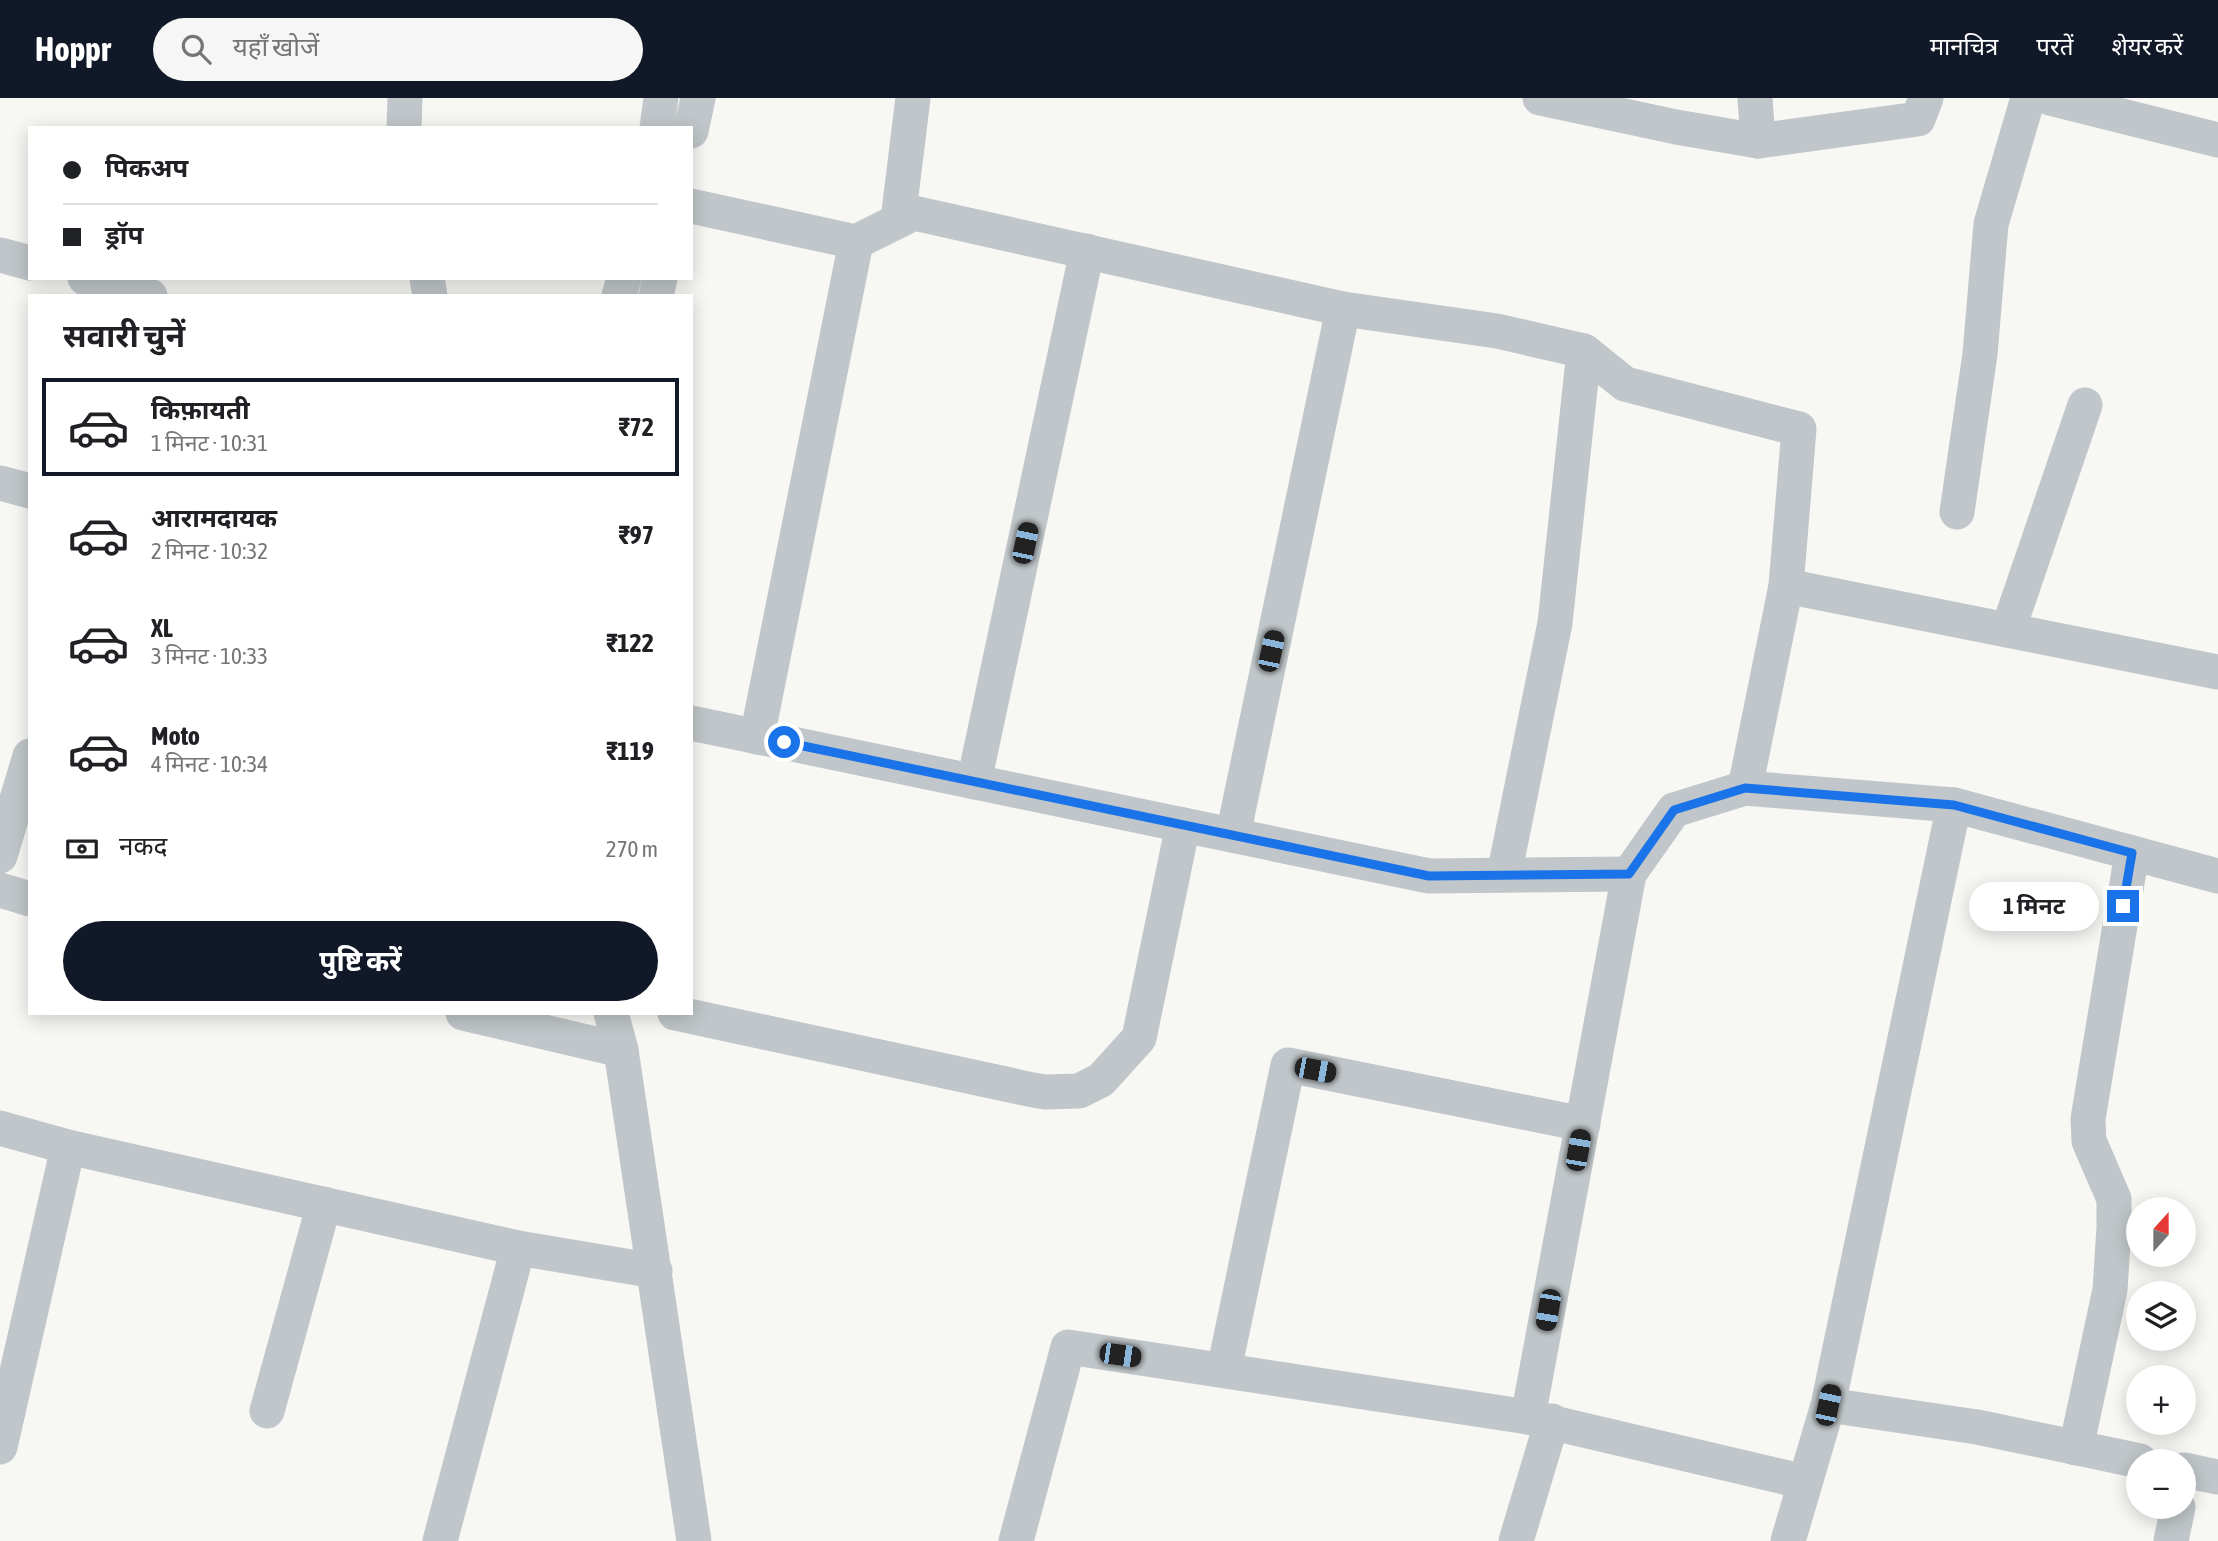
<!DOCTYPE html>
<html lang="hi">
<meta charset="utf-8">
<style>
body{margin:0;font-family:"Asap Condensed","Noto Sans Devanagari",sans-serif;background:#f6f6f6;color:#202124;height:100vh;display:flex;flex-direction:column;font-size:26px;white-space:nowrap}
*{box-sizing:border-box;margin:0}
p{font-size:23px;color:#757577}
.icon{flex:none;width:38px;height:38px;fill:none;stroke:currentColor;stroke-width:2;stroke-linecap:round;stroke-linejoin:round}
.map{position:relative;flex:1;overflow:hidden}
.drawer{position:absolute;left:28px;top:196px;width:665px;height:721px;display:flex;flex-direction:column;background:#fff;border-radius:0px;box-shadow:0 4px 18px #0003}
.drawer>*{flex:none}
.top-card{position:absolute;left:28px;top:28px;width:665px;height:154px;border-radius:0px;box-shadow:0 4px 18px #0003;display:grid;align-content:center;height:154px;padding:0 35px;background:#fff}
.needle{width:46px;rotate:21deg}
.buttons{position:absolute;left:2126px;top:1099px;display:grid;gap:14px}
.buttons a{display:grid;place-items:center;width:70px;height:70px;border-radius:50%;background:#fff;box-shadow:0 4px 18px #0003;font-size:35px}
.end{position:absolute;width:32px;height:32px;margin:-16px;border:9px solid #1a73e8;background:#fff;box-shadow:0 0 0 4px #fff}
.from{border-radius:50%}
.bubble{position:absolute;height:49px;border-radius:24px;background:#fff;box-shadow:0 4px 18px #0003;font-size:23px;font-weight:700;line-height:49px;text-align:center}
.car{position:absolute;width:21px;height:42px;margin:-21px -10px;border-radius:9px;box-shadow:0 0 5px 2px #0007;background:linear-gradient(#222 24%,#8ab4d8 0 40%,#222 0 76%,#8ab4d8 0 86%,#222 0)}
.top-card b{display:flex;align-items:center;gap:24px;height:66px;font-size:26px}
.top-card b+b{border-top:2px solid #e0e0e0}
.top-card i{width:18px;height:18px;background:#202124}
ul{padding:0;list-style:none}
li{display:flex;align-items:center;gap:21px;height:98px;margin:0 14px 10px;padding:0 21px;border:4px solid transparent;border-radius:0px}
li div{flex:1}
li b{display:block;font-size:26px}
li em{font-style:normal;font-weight:700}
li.current{border-color:#111827}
li>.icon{width:63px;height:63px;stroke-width:1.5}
h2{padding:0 35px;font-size:32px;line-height:84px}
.pay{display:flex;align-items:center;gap:18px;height:77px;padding:0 35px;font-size:26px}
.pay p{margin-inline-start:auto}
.cta{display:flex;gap:14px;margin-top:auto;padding:14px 35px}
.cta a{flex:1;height:80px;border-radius:42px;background:#111827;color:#fff;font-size:28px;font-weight:700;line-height:80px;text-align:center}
header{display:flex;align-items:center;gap:42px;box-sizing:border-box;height:98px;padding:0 35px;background:#111827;color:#fff}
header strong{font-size:33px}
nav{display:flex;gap:38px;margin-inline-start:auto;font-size:24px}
.search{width:490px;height:63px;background:#f6f6f6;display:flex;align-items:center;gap:18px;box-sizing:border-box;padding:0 24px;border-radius:38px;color:#757577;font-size:26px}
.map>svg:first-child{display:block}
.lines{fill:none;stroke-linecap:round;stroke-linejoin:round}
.minor{stroke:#c0c6c9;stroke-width:35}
.route{stroke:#1a73e8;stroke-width:9}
</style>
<header>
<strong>Hoppr</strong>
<div class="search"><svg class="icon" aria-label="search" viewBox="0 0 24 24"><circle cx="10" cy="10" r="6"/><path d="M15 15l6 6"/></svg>यहाँ खोजें</div>
<nav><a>मानचित्र</a><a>परतें</a><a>शेयर करें</a></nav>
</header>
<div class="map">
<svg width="2218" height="1443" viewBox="0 0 2218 1443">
<rect width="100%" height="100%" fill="#f7f7f4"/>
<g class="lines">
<g class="minor">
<polyline points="1540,0 1676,29 1758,43 1918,21 1926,0"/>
<polyline points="1755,0 1758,43"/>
<polyline points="2050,0 2218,42"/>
<polyline points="404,30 405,0"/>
<polyline points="657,30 661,0"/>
<polyline points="691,33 698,0"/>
<polyline points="691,108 856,144 914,115 1343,211 1497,233 1584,253 1625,286 1799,331 1786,488 1745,690"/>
<polyline points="898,122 913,0"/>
<polyline points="0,157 30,165"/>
<polyline points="85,180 150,198"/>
<polyline points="427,180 430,198"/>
<polyline points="619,198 624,180"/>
<polyline points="656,198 660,180"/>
<polyline points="0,385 30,393"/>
<polyline points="1957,414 1980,256 1991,126 2028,0"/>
<polyline points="1786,488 2218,574"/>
<polyline points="2008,532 2085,307"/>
<polyline points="691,625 1429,778 1629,776"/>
<polyline points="757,639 856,144"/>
<polyline points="974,684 1087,153"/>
<polyline points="1233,737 1343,211"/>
<polyline points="0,758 30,658"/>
<polyline points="1504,777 1555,525 1584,253"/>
<polyline points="0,792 30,801"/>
<polyline points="463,915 621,952"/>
<polyline points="611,915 621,952 694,1443"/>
<polyline points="675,915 1033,992 1045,994 1079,993 1101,982 1139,940 1183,727"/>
<polyline points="0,1030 68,1049 518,1150 655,1173"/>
<polyline points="1224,1272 1288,967 1583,1026"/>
<polyline points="1828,1307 1977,1329 2140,1363"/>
<polyline points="267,1313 324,1106"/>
<polyline points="0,1349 68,1049"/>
<polyline points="2076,1350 2110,1192 2114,1129 2114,1101 2089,1043 2088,1021 2132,755"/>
<polyline points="2184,1372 2218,1379"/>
<polyline points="1805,1384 1528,1319 1629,776 1674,712 1745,690 1954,707 2218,778"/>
<polyline points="440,1443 518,1150"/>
<polyline points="1016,1443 1068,1249 1528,1319"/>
<polyline points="1516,1443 1552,1323"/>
<polyline points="1788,1443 1828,1307 1954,707"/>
<polyline points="2171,1443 2178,1409"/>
</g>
</g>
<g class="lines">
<polyline class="route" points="784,644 1429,778 1629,776 1674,712 1745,690 1954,707 2132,755 2123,808"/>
</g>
</svg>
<div class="buttons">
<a><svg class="needle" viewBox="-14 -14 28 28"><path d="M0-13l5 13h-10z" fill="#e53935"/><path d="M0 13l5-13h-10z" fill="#757577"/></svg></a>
<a><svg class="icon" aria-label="layers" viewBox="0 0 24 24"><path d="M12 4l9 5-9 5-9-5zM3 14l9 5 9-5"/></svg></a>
<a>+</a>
<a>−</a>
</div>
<i class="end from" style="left:784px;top:644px"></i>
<i class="end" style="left:2123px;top:808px"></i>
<div class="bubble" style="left:1969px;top:784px;width:130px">1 मिनट</div>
<i class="car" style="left:1025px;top:445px;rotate:12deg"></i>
<i class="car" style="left:1271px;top:553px;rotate:12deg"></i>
<i class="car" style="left:1315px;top:972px;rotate:101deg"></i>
<i class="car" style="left:1578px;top:1052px;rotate:10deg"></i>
<i class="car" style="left:1548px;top:1212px;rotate:190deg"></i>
<i class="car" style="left:1120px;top:1257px;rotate:98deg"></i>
<i class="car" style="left:1828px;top:1307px;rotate:12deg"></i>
<div class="top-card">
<b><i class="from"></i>पिकअप</b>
<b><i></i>ड्रॉप</b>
</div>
<section class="drawer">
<h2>सवारी चुनें</h2>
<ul>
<li class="current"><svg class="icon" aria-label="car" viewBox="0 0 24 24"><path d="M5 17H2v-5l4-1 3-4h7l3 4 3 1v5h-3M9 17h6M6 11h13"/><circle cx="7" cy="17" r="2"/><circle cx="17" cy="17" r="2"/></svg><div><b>किफ़ायती</b><p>1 मिनट · 10:31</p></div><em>₹72</em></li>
<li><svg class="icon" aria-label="car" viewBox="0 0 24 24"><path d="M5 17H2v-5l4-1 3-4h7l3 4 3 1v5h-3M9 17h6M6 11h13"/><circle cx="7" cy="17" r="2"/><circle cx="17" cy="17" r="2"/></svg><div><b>आरामदायक</b><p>2 मिनट · 10:32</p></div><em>₹97</em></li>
<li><svg class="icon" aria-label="car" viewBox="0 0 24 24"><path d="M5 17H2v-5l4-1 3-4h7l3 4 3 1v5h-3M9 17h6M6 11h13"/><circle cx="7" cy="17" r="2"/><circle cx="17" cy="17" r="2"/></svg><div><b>XL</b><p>3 मिनट · 10:33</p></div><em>₹122</em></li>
<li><svg class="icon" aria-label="car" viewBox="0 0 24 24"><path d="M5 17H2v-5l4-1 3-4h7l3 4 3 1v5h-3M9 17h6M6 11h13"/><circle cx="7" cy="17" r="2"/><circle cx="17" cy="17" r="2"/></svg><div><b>Moto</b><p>4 मिनट · 10:34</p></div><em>₹119</em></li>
</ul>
<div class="pay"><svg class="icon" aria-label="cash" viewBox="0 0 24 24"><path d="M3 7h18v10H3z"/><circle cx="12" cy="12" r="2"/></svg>नकद<p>270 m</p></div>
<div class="cta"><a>पुष्टि करें</a></div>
</section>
</div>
